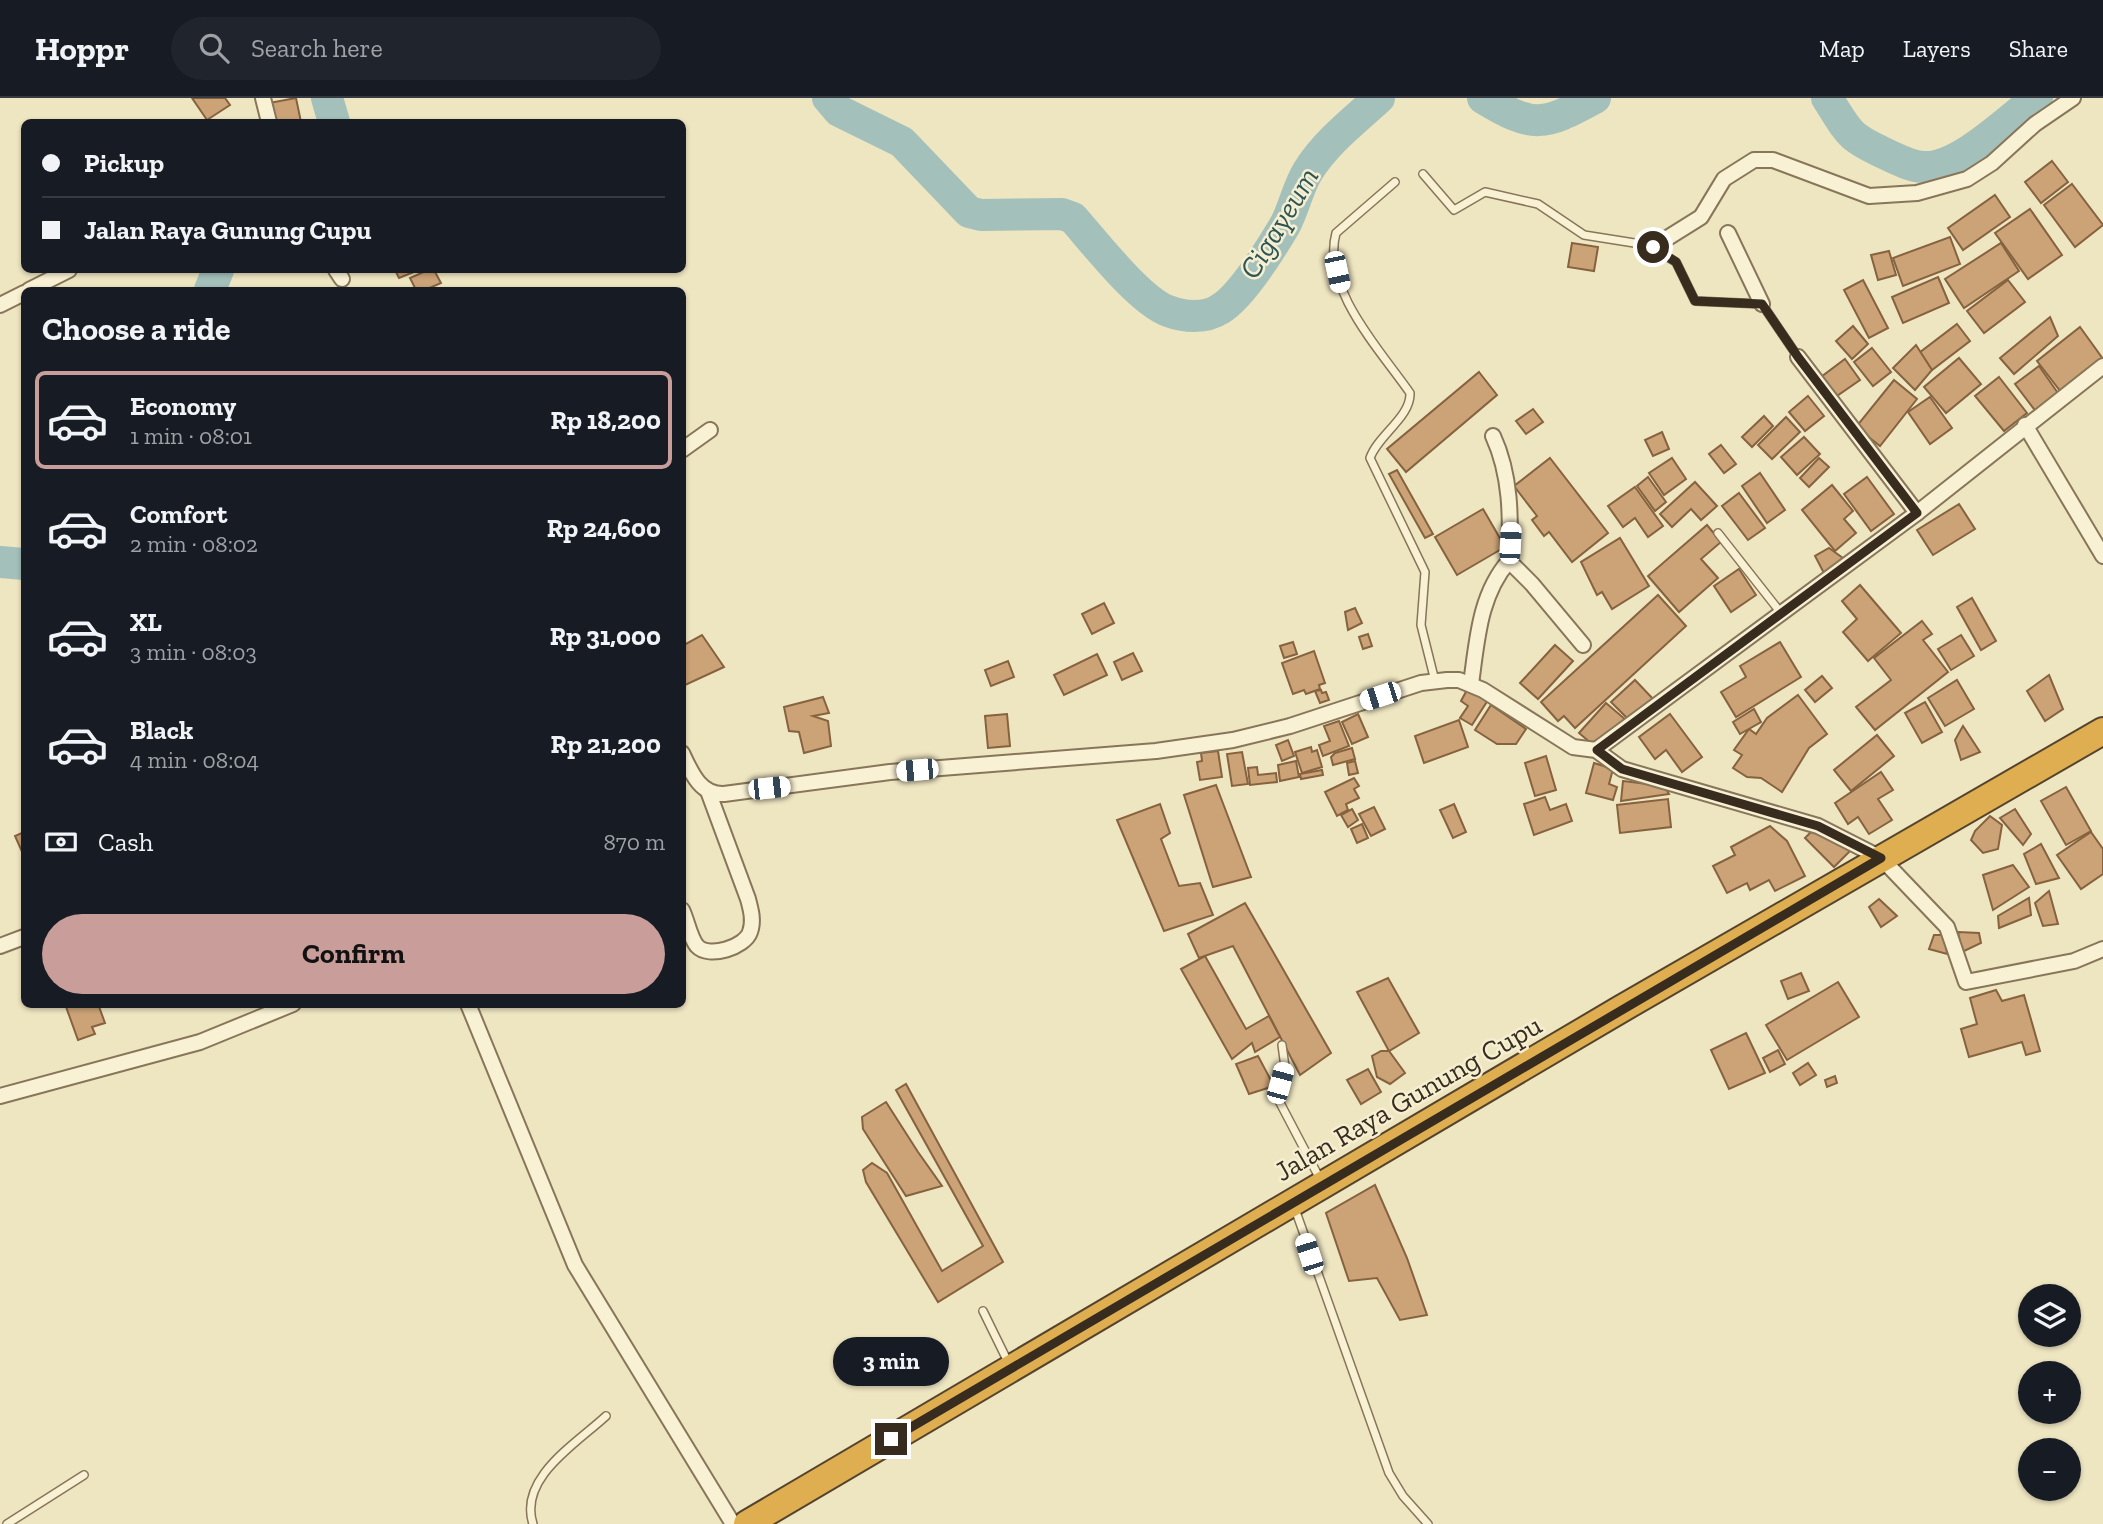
<!DOCTYPE html>
<meta charset="utf-8">
<style>
body{margin:0;font-family:"Zilla Slab",serif;background:#20242c;color:#f1f3f6;height:100vh;display:flex;flex-direction:column;font-size:26px;white-space:nowrap}
*{box-sizing:border-box;margin:0}
p{font-size:23px;color:#9ea1a6}
.icon{flex:none;width:38px;height:38px;fill:none;stroke:currentColor;stroke-width:2;stroke-linecap:round;stroke-linejoin:round}
.map{position:relative;flex:1;overflow:hidden}
.details{position:absolute;left:21px;top:189px;width:665px;height:721px;display:flex;flex-direction:column;background:#171b24;border-radius:10px;box-shadow:0 2px 5px #0004}
.details>*{flex:none}
.banner{position:absolute;left:21px;top:21px;width:665px;height:154px;border-radius:10px;box-shadow:0 2px 5px #0004;display:grid;align-content:center;height:154px;padding:0 21px;background:#171b24}
.tools{position:absolute;left:2018px;top:1186px;display:grid;gap:14px}
.tools a{display:grid;place-items:center;width:63px;height:63px;border-radius:50%;background:#171b24;box-shadow:0 2px 5px #0004;font-size:35px}
.end{position:absolute;width:32px;height:32px;margin:-16px;border:9px solid #372c1d;background:#fff;box-shadow:0 0 0 4px #fff}
.from{border-radius:50%}
.bubble{position:absolute;height:49px;border-radius:24px;background:#171b24;box-shadow:0 2px 5px #0004;font-size:23px;font-weight:700;line-height:49px;text-align:center}
.car{position:absolute;width:21px;height:42px;margin:-21px -10px;border-radius:9px;box-shadow:0 0 5px 2px #0007;background:linear-gradient(#fff 24%,#345 0 40%,#fff 0 76%,#345 0 86%,#fff 0)}
.banner b{display:flex;align-items:center;gap:24px;height:66px;font-size:26px}
.banner b+b{border-top:2px solid #363941}
.banner i{width:18px;height:18px;background:#f1f3f6}
ul{padding:0;list-style:none}
li{display:flex;align-items:center;gap:21px;height:98px;margin:0 14px 10px;padding:0 7px;border:4px solid transparent;border-radius:10px}
li div{flex:1}
li b{display:block;font-size:26px}
li em{font-style:normal;font-weight:700}
li.active{border-color:#c89d9a}
li>.icon{width:63px;height:63px;stroke-width:1.5}
h2{padding:0 21px;font-size:32px;line-height:84px}
.pay{display:flex;align-items:center;gap:18px;height:77px;padding:0 21px;font-size:26px}
.pay p{margin-inline-start:auto}
.action{display:flex;gap:14px;margin-top:auto;padding:14px 21px}
.action a{flex:1;height:80px;border-radius:42px;background:#c89d9a;color:#111;font-size:28px;font-weight:700;line-height:80px;text-align:center}
header{display:flex;align-items:center;gap:42px;box-sizing:border-box;height:98px;padding:0 35px;background:#171b24;border-bottom:2px solid #363941}
header strong{font-size:33px}
nav{display:flex;gap:38px;margin-inline-start:auto;font-size:24px}
.search{width:490px;height:63px;background:#20242c;display:flex;align-items:center;gap:18px;box-sizing:border-box;padding:0 24px;border-radius:38px;color:#9ea1a6;font-size:26px}
.map>svg:first-child{display:block}
.lines{fill:none;stroke-linecap:round;stroke-linejoin:round}
.river{stroke:#a4c0bb;stroke-width:32}
.building{fill:#cca377;stroke:#86623f;stroke-width:2}
.lane-casing{stroke:#877659;stroke-width:10}
.street-casing{stroke:#877659;stroke-width:18}
.highway-casing{stroke:#55442d;stroke-width:30}
.lane{stroke:#f9f1d4;stroke-width:7}
.street{stroke:#f9f1d4;stroke-width:14}
.highway{stroke:#deae51;stroke-width:26}
.route{stroke:#372c1d;stroke-width:9}
.labels{text-anchor:middle;dominant-baseline:central;stroke-width:5;stroke-linejoin:round;paint-order:stroke}
.street-label{font-size:28px;fill:#372c1d;stroke:#f5eed1}
.water-label{font-size:30px;font-style:italic;fill:#2c5557;stroke:#f5eed1}
</style>
<header>
<strong>Hoppr</strong>
<div class="search"><svg class="icon" aria-label="search" viewBox="0 0 24 24"><circle cx="10" cy="10" r="6"/><path d="M15 15l6 6"/></svg>Search here</div>
<nav><a>Map</a><a>Layers</a><a>Share</a></nav>
</header>
<div class="map">
<svg width="2103" height="1426" viewBox="0 0 2103 1426">
<rect width="100%" height="100%" fill="#eee5c1"/>
<g class="lines">
<g class="river">
<polyline points="327,0 334,24"/>
<path d="M 828,0 L 839,13 L 902,44 L 969,114 L 981,117 L 1062,116 L 1073,120 C 1095,145 1139,202 1168,213 C 1184,219 1205,221 1220,211 C 1241,199 1272,149 1285,127 C 1294,110 1298,89 1308,73 C 1326,44 1354,23 1379,0"/>
<path d="M 1483,0 C 1534,31 1543,28 1595,0"/>
<path d="M 1827,0 C 1850,36 1847,38 1888,57 C 1899,62 1912,69 1924,69 C 1959,71 2009,21 2037,0"/>
<polyline points="210,192 218,172"/>
<polyline points="0,464 24,466"/>
</g>
</g>
<g class="building">
<polygon points="192,0 225,0 230,7 207,22"/>
<polygon points="296,0 301,24 273,24 269,5"/>
<polygon points="2052,63 2068,84 2041,105 2025,84"/>
<polygon points="2072,86 2103,127 2075,149 2044,107"/>
<polygon points="1995,97 2010,119 1963,152 1948,130"/>
<polygon points="2030,111 2062,157 2028,181 1995,135"/>
<polygon points="1950,139 1960,166 1903,188 1893,160"/>
<polygon points="1572,145 1598,149 1594,173 1568,169"/>
<polygon points="2001,145 2019,173 1964,210 1945,181"/>
<polygon points="1889,153 1896,177 1878,182 1871,157"/>
<polygon points="395,172 419,172 399,180"/>
<polygon points="428,172 434,172 441,185 425,192 416,192 410,180"/>
<polygon points="1938,179 1949,205 1903,225 1892,199"/>
<polygon points="1863,182 1888,230 1869,240 1844,192"/>
<polygon points="2008,182 2025,204 1984,235 1967,213"/>
<polygon points="2050,219 2058,238 2014,276 2000,260"/>
<polygon points="1957,226 1970,243 1932,272 1919,255"/>
<polygon points="1853,228 1868,246 1852,261 1836,243"/>
<polygon points="2080,229 2103,261 2061,294 2037,263"/>
<polygon points="1916,247 1932,272 1915,292 1893,270"/>
<polygon points="1872,250 1891,274 1873,288 1854,264"/>
<polygon points="1959,260 1981,286 1946,315 1924,289"/>
<polygon points="1845,261 1860,282 1831,302 1817,282"/>
<polygon points="2039,268 2060,298 2037,315 2015,286"/>
<polygon points="1479,274 1497,297 1406,374 1387,351"/>
<polygon points="1999,279 2027,315 2004,333 1975,298"/>
<polygon points="1894,282 1917,301 1880,348 1856,329"/>
<polygon points="1808,298 1824,318 1805,333 1789,314"/>
<polygon points="1930,299 1952,330 1930,346 1908,314"/>
<polygon points="1533,311 1543,324 1526,336 1516,323"/>
<polygon points="1764,318 1773,328 1752,349 1742,339"/>
<polygon points="1786,319 1800,334 1772,361 1758,347"/>
<polygon points="1662,334 1669,351 1653,358 1645,342"/>
<polygon points="1804,339 1820,356 1797,377 1781,359"/>
<polygon points="1721,347 1736,366 1724,375 1709,356"/>
<polygon points="1550,360 1608,435 1572,464 1549,434 1544,438 1532,422 1537,418 1514,388"/>
<polygon points="1672,360 1686,381 1664,397 1649,375"/>
<polygon points="1819,360 1829,369 1809,389 1800,380"/>
<polygon points="1397,372 1433,436 1425,440 1389,376"/>
<polygon points="1760,375 1785,412 1767,425 1742,388"/>
<polygon points="1648,379 1666,404 1655,413 1637,388"/>
<polygon points="1867,379 1894,416 1871,433 1844,396"/>
<polygon points="1695,384 1717,408 1701,422 1691,411 1672,429 1660,416"/>
<polygon points="1832,387 1853,413 1844,421 1856,435 1835,453 1802,412"/>
<polygon points="1635,389 1663,428 1648,439 1635,420 1623,429 1608,408"/>
<polygon points="1739,395 1765,430 1748,442 1722,408"/>
<polygon points="1959,406 1975,431 1933,457 1917,432"/>
<polygon points="1483,411 1505,449 1457,477 1435,439"/>
<polygon points="1707,427 1721,444 1701,461 1718,480 1679,514 1648,478"/>
<polygon points="1620,440 1649,488 1612,511 1602,494 1597,497 1581,464"/>
<polygon points="1829,450 1847,463 1825,477 1815,458"/>
<polygon points="1739,471 1756,497 1731,514 1714,488"/>
<polygon points="1860,487 1901,535 1868,563 1843,534 1857,521 1842,503"/>
<polygon points="1658,497 1686,528 1575,630 1564,618 1558,623 1541,604"/>
<polygon points="1972,500 1996,543 1981,552 1957,509"/>
<polygon points="1104,505 1114,525 1092,536 1082,516"/>
<polygon points="1355,510 1362,525 1348,532 1345,514"/>
<polygon points="1922,523 1932,536 1923,542 1948,574 1875,632 1856,609 1891,582 1874,560"/>
<polygon points="1368,536 1372,548 1363,551 1359,539"/>
<polygon points="702,537 724,569 683,588 682,548"/>
<polygon points="1961,537 1974,558 1951,572 1938,551"/>
<polygon points="1293,544 1297,556 1284,560 1280,548"/>
<polygon points="1780,544 1801,579 1736,619 1721,594 1746,579 1740,568"/>
<polygon points="1555,547 1573,563 1538,601 1520,585"/>
<polygon points="1314,553 1325,585 1319,587 1320,591 1306,596 1304,592 1293,596 1282,565"/>
<polygon points="1133,555 1142,573 1122,582 1114,564"/>
<polygon points="1097,556 1107,577 1064,597 1054,577"/>
<polygon points="1008,563 1014,579 991,588 985,572"/>
<polygon points="2049,577 2063,611 2045,623 2027,593"/>
<polygon points="1822,578 1832,590 1815,604 1805,592"/>
<polygon points="1635,582 1655,603 1632,625 1611,604"/>
<polygon points="1957,582 1974,611 1945,628 1928,600"/>
<polygon points="1468,590 1488,602 1472,627 1460,620 1468,608 1461,603"/>
<polygon points="1321,592 1322,595 1326,594 1329,602 1320,605 1315,593"/>
<polygon points="1798,597 1827,636 1809,650 1782,694 1761,680 1747,679 1733,670 1742,657 1734,652 1749,631 1756,636 1767,620"/>
<polygon points="823,599 829,615 813,618 828,623 831,648 804,655 799,634 789,633 784,609"/>
<polygon points="1925,604 1942,634 1922,645 1905,615"/>
<polygon points="1606,605 1626,622 1599,652 1579,635"/>
<polygon points="1491,607 1526,631 1516,646 1497,646 1475,632"/>
<polygon points="1754,611 1761,624 1740,636 1733,624"/>
<polygon points="1007,616 1010,648 988,650 985,618"/>
<polygon points="1358,616 1368,639 1352,646 1342,624"/>
<polygon points="1670,616 1702,659 1682,674 1666,652 1655,661 1639,639"/>
<polygon points="1459,622 1468,649 1424,665 1415,638"/>
<polygon points="1339,623 1349,648 1323,658 1319,647 1330,643 1324,628"/>
<polygon points="1963,628 1980,654 1961,662 1955,642"/>
<polygon points="1877,637 1894,658 1851,693 1834,672"/>
<polygon points="1288,642 1294,658 1282,663 1276,647"/>
<polygon points="1311,649 1312,654 1317,652 1322,669 1302,675 1295,654"/>
<polygon points="1352,650 1355,661 1333,667 1331,659 1335,655"/>
<polygon points="1218,653 1222,679 1200,682 1197,664 1202,663 1201,655"/>
<polygon points="1242,654 1248,686 1232,688 1227,656"/>
<polygon points="1546,658 1556,692 1535,698 1525,665"/>
<polygon points="1296,663 1299,679 1280,683 1278,667"/>
<polygon points="1355,663 1358,675 1349,677 1347,665"/>
<polygon points="1594,665 1613,671 1609,686 1617,689 1613,702 1586,695"/>
<polygon points="1257,669 1258,677 1276,675 1277,684 1250,687 1248,670"/>
<polygon points="1322,672 1323,677 1301,681 1300,676"/>
<polygon points="1881,674 1893,692 1878,701 1892,722 1869,736 1858,719 1848,726 1835,705"/>
<polygon points="1354,680 1359,688 1354,691 1359,700 1346,706 1348,712 1337,718 1325,694"/>
<polygon points="1623,683 1664,688 1669,696 1621,703"/>
<polygon points="1216,687 1251,779 1213,789 1184,697"/>
<polygon points="2066,689 2091,733 2066,747 2041,703"/>
<polygon points="1545,699 1550,712 1566,706 1572,723 1534,737 1524,706"/>
<polygon points="1668,701 1671,729 1620,735 1617,707"/>
<polygon points="1160,706 1170,735 1161,741 1179,788 1200,785 1213,817 1164,833 1117,722"/>
<polygon points="1454,706 1466,734 1453,740 1440,712"/>
<polygon points="1374,709 1385,731 1371,738 1359,716"/>
<polygon points="1352,711 1358,722 1348,729 1341,717"/>
<polygon points="2015,711 2031,736 2023,747 2000,720"/>
<polygon points="1990,718 2002,727 1998,751 1983,755 1971,742 1975,733"/>
<polygon points="1362,726 1368,740 1357,745 1351,731"/>
<polygon points="1770,728 1787,743 1805,778 1775,793 1769,782 1750,792 1747,785 1727,795 1713,768 1735,757 1731,749"/>
<polygon points="1813,732 1851,752 1834,769 1805,740"/>
<polygon points="24,734 24,758 15,738"/>
<polygon points="2091,734 2103,751 2103,776 2081,791 2057,757"/>
<polygon points="2041,746 2059,780 2036,786 2024,756"/>
<polygon points="2013,767 2029,789 1993,812 1983,777"/>
<polygon points="2049,793 2058,826 2043,828 2035,805"/>
<polygon points="2029,800 2031,817 1999,830 1998,818"/>
<polygon points="1879,801 1897,818 1881,829 1869,809"/>
<polygon points="1245,805 1331,955 1300,977 1233,848 1199,860 1188,836"/>
<polygon points="1958,834 1979,835 1981,845 1962,854"/>
<polygon points="1934,837 1945,837 1947,856 1929,851"/>
<polygon points="1205,858 1246,931 1269,918 1280,939 1255,954 1252,945 1232,961 1181,871"/>
<polygon points="1801,875 1809,893 1788,901 1781,883"/>
<polygon points="1388,880 1419,935 1389,953 1357,894"/>
<polygon points="1838,884 1859,919 1787,962 1766,927"/>
<polygon points="1996,892 2002,903 2024,897 2040,953 2026,957 2022,944 1969,959 1961,931 1977,926 1970,900"/>
<polygon points="65,906 98,906 105,925 92,929 95,936 78,942"/>
<polygon points="1746,935 1765,975 1729,991 1711,952"/>
<polygon points="1778,952 1785,966 1770,974 1763,960"/>
<polygon points="1381,953 1389,953 1405,975 1390,986 1377,979 1372,958"/>
<polygon points="1258,958 1274,988 1249,996 1236,966"/>
<polygon points="1808,965 1816,977 1800,987 1793,975"/>
<polygon points="1368,971 1381,994 1361,1006 1347,982"/>
<polygon points="1835,978 1837,985 1827,989 1825,982"/>
<polygon points="906,986 1003,1164 938,1204 866,1084 863,1072 872,1065 887,1075 942,1173 983,1148 896,992"/>
<polygon points="886,1004 918,1054 942,1088 906,1098 863,1031 862,1019"/>
<polygon points="1375,1087 1407,1160 1427,1217 1400,1222 1377,1180 1349,1183 1326,1115"/>
</g>
<g class="lines">
<g class="lane-casing">
<g id="lane">
<polyline points="1423,76 1454,112 1485,94 1538,106 1584,137 1647,147 1676,164 1695,203 1762,206 1798,259"/>
<path d="M 1395,84 L 1336,135 C 1321,190 1381,253 1410,295 C 1411,319 1378,337 1370,360 L 1425,474 L 1421,527 L 1435,583"/>
<polyline points="1718,435 1781,515"/>
<polyline points="1282,947 1285,969 1278,1001 1320,1081"/>
<polyline points="1295,1111 1389,1375 1403,1398 1428,1426"/>
<polyline points="983,1213 1009,1266"/>
<polyline points="7,1426 84,1377"/>
<path d="M 533,1426 C 518,1380 577,1345 606,1318"/>
</g>
</g>
<g class="street-casing">
<g id="street">
<polyline points="263,0 269,24"/>
<polyline points="1728,135 1762,206"/>
<polyline points="1653,149 1701,119 1724,81 1754,62 1773,62 1869,98 1917,95 1967,81 1992,65 2035,26 2073,0"/>
<polyline points="336,172 342,181"/>
<polyline points="29,192 69,172"/>
<polyline points="0,207 24,195"/>
<polyline points="1798,259 1917,415"/>
<polyline points="2025,327 2103,458"/>
<path d="M 1493,338 C 1511,377 1511,420 1509,463"/>
<polyline points="682,352 710,332"/>
<path d="M 1471,586 C 1477,544 1479,497 1509,463 L 1532,486 L 1583,547"/>
<polyline points="1596,652 1917,415 2103,268"/>
<path d="M 682,655 C 691,674 700,697 724,696 L 890,674 L 1156,653 L 1233,642 L 1290,628 L 1421,585 L 1447,582 L 1459,582 L 1483,592 L 1573,649 L 1596,652 L 1622,671 L 1818,728 L 1881,760 L 1947,829 L 1966,884 L 2074,863 L 2103,851"/>
<path d="M 682,812 C 687,822 690,840 697,848 C 709,861 745,849 750,834 C 754,823 751,812 748,801 L 708,693"/>
<polyline points="0,848 24,839"/>
<polyline points="468,906 575,1167 733,1426"/>
<polyline points="0,998 200,944 293,906"/>
</g>
</g>
<g class="highway-casing">
<polyline id="highway" points="747,1426 1621,911 2103,633"/>
</g>
<use href="#lane" class="lane"/>
<use href="#street" class="street"/>
<use href="#highway" class="highway"/>
</g>
<g class="lines">
<polyline class="route" points="891,1341 1881,760 1818,728 1622,671 1597,652 1917,415 1798,259 1762,206 1695,203 1676,164 1653,149"/>
</g>
<g class="labels">
<g class="street-label">
<text transform="translate(1408 1000) rotate(-30)">Jalan Raya Gunung Cupu</text>
</g>
<g class="water-label">
<text transform="translate(1279 125) rotate(-59)">Cigayeum</text>
</g>
</g>
</svg>
<div class="tools">
<a><svg class="icon" aria-label="layers" viewBox="0 0 24 24"><path d="M12 4l9 5-9 5-9-5zM3 14l9 5 9-5"/></svg></a>
<a>+</a>
<a>−</a>
</div>
<i class="end from" style="left:1653px;top:149px"></i>
<i class="end" style="left:891px;top:1341px"></i>
<div class="bubble" style="left:833px;top:1239px;width:116px">3 min</div>
<i class="car" style="left:1337px;top:174px;rotate:168deg"></i>
<i class="car" style="left:1510px;top:445px;rotate:3deg"></i>
<i class="car" style="left:1380px;top:598px;rotate:252deg"></i>
<i class="car" style="left:917px;top:672px;rotate:265deg"></i>
<i class="car" style="left:769px;top:690px;rotate:84deg"></i>
<i class="car" style="left:1280px;top:985px;rotate:15deg"></i>
<i class="car" style="left:1309px;top:1156px;rotate:342deg"></i>
<div class="banner">
<b><i class="from"></i>Pickup</b>
<b><i></i>Jalan Raya Gunung Cupu</b>
</div>
<section class="details">
<h2>Choose a ride</h2>
<ul>
<li class="active"><svg class="icon" aria-label="car" viewBox="0 0 24 24"><path d="M5 17H2v-5l4-1 3-4h7l3 4 3 1v5h-3M9 17h6M6 11h13"/><circle cx="7" cy="17" r="2"/><circle cx="17" cy="17" r="2"/></svg><div><b>Economy</b><p>1 min · 08:01</p></div><em>Rp 18,200</em></li>
<li><svg class="icon" aria-label="car" viewBox="0 0 24 24"><path d="M5 17H2v-5l4-1 3-4h7l3 4 3 1v5h-3M9 17h6M6 11h13"/><circle cx="7" cy="17" r="2"/><circle cx="17" cy="17" r="2"/></svg><div><b>Comfort</b><p>2 min · 08:02</p></div><em>Rp 24,600</em></li>
<li><svg class="icon" aria-label="car" viewBox="0 0 24 24"><path d="M5 17H2v-5l4-1 3-4h7l3 4 3 1v5h-3M9 17h6M6 11h13"/><circle cx="7" cy="17" r="2"/><circle cx="17" cy="17" r="2"/></svg><div><b>XL</b><p>3 min · 08:03</p></div><em>Rp 31,000</em></li>
<li><svg class="icon" aria-label="car" viewBox="0 0 24 24"><path d="M5 17H2v-5l4-1 3-4h7l3 4 3 1v5h-3M9 17h6M6 11h13"/><circle cx="7" cy="17" r="2"/><circle cx="17" cy="17" r="2"/></svg><div><b>Black</b><p>4 min · 08:04</p></div><em>Rp 21,200</em></li>
</ul>
<div class="pay"><svg class="icon" aria-label="cash" viewBox="0 0 24 24"><path d="M3 7h18v10H3z"/><circle cx="12" cy="12" r="2"/></svg>Cash<p>870 m</p></div>
<div class="action"><a>Confirm</a></div>
</section>
</div>
